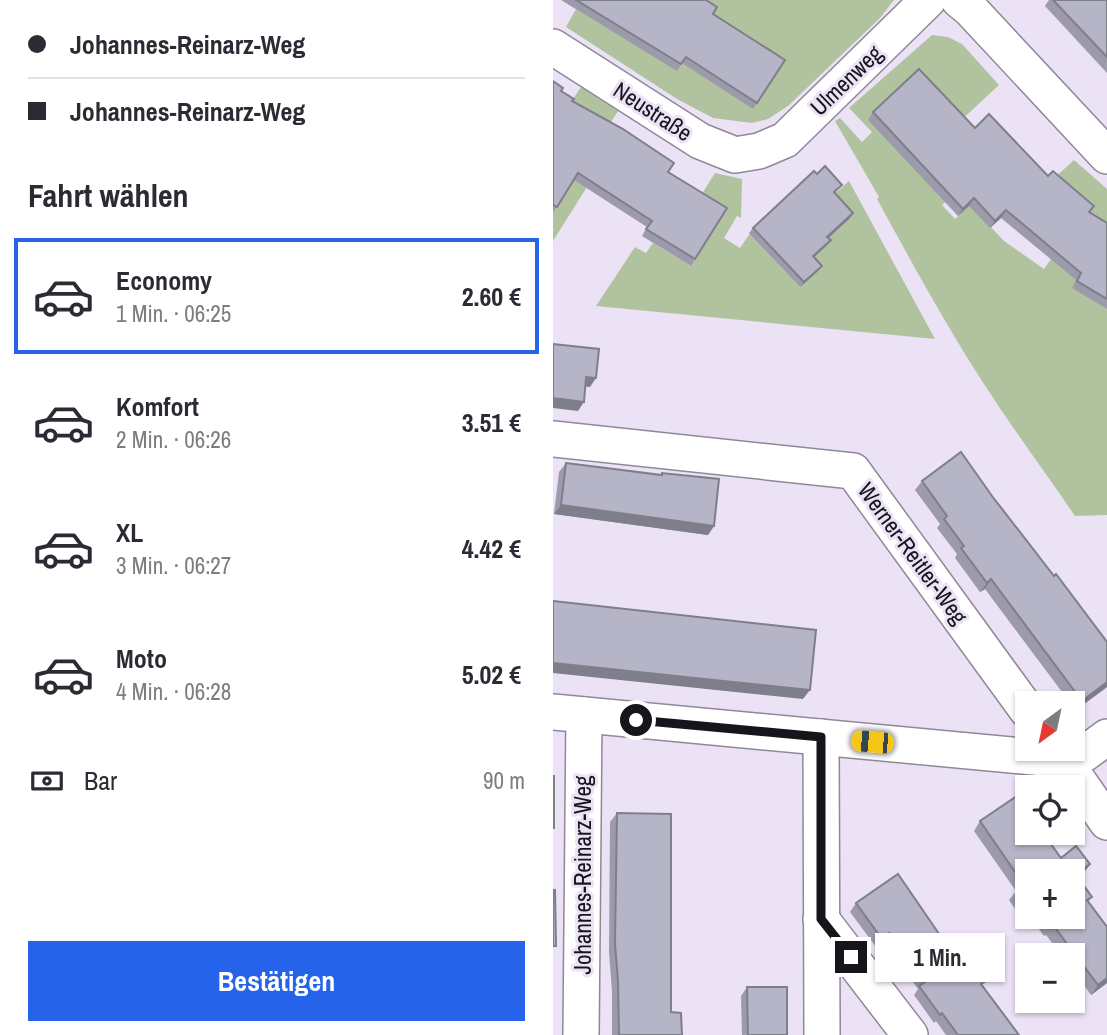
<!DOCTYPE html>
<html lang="de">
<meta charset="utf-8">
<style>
body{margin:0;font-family:"Archivo Narrow",sans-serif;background:#f7f7f7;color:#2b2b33;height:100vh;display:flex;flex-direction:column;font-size:26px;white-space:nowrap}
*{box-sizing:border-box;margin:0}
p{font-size:23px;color:#7c7c81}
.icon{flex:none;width:38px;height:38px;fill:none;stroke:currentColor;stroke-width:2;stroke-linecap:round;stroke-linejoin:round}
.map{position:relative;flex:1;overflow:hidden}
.side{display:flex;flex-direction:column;background:#fff;width:553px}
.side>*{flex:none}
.banner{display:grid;align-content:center;height:154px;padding:0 28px;background:#fff}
.needle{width:46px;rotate:213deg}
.tools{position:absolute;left:462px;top:691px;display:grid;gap:14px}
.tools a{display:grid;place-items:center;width:70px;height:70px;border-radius:0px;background:#fff;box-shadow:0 2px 5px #0004;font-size:35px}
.end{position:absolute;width:32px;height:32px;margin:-16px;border:9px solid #17141b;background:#fff;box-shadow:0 0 0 4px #fff}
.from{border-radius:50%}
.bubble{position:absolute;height:49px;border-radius:0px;background:#fff;box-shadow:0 2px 5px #0004;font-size:23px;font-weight:700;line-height:49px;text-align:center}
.car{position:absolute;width:21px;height:42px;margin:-21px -10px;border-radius:9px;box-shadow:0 0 5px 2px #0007;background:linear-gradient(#f5c518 24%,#345 0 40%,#f5c518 0 76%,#345 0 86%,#f5c518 0)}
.banner b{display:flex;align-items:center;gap:24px;height:66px;font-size:26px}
.banner b+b{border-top:2px solid #e1e1e2}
.banner i{width:18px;height:18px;background:#2b2b33}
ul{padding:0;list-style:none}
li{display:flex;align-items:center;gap:21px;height:116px;margin:0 14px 10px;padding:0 14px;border:4px solid transparent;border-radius:0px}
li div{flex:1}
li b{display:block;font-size:26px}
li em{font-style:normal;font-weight:700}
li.active{border-color:#2563eb}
li>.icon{width:63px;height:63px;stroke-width:1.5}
h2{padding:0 28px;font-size:32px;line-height:84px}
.pay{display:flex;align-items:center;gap:18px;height:77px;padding:0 28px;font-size:26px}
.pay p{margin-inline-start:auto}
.action{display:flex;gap:14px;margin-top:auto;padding:14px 28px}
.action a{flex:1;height:80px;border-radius:0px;background:#2563eb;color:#fff;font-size:28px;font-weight:700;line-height:80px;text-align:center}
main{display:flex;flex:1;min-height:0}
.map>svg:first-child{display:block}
.green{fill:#b1c39e}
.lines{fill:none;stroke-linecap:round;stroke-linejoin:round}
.minor-casing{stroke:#908799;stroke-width:38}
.minor{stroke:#fff;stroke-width:35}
.wall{fill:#9d9bab}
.shaded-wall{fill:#7f7e8b}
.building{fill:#b6b4c7;stroke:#7f7e8b;stroke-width:2}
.route{stroke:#17141b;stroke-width:9}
.labels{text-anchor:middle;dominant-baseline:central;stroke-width:6;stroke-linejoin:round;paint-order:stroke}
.street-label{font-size:23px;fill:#17141b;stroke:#ebe2f6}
</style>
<main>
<section class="side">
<div class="banner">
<b><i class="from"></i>Johannes-Reinarz-Weg</b>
<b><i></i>Johannes-Reinarz-Weg</b>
</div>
<h2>Fahrt wählen</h2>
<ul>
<li class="active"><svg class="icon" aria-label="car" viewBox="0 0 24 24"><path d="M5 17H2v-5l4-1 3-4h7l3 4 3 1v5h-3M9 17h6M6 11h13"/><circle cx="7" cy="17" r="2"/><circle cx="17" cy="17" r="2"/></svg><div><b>Economy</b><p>1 Min. · 06:25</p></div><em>2.60 €</em></li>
<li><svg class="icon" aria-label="car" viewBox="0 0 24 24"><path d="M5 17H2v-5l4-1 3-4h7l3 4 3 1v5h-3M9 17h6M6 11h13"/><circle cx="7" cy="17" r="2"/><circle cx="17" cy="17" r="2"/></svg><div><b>Komfort</b><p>2 Min. · 06:26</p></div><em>3.51 €</em></li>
<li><svg class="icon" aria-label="car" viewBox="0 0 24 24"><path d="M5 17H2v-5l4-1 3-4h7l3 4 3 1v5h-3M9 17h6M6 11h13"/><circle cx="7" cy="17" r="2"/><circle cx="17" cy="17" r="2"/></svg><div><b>XL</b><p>3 Min. · 06:27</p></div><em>4.42 €</em></li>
<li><svg class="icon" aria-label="car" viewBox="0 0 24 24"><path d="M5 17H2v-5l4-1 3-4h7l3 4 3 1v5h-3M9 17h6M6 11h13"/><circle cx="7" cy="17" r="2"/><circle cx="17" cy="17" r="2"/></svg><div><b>Moto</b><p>4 Min. · 06:28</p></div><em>5.02 €</em></li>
</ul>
<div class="pay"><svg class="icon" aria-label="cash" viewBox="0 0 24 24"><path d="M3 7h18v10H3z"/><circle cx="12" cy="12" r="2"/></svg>Bar<p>90 m</p></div>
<div class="action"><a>Bestätigen</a></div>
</section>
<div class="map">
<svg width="554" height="1035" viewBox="0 0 554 1035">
<rect width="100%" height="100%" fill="#ebe2f6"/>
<g class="green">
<polygon points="72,0 341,0 327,18 235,106 215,119 199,123 160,118 124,99 13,27 23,9 54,28"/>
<path d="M 379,35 L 395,37 L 409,44 L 446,85 L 359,166 L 371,179 L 403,193 L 389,205 L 402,219 L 417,205 L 451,241 L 491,269 L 498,259 L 498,181 L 521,160 L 554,189 L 554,515 L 522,516 C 492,472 460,429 431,384 C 392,324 358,261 324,199 L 326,197 L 282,121 L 287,118 L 309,142 L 319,132 L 296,108 Z"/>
<polygon points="28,87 65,111 49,136 11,113"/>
<polygon points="36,155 49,163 0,241 0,213"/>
<polygon points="162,173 189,179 188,218 184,216 171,238 187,248 202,226 220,258 247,287 277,198 296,181 382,339 43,306 82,247 93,253 100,243 138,266 145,200"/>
</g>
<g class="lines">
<g class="minor-casing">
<g id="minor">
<polyline points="406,0 418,10 554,156"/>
<polyline points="0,47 147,141 182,155 206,151 232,140 375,0"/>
<polyline points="0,439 300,471 474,710"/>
<polyline points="0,712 511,760 531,754 554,737"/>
<polyline points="268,737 269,1035"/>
<polyline points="503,749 554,822"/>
<polyline points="268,919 357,1035"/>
<polyline points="28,1035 31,715"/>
</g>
</g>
<use href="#minor" class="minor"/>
</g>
<g class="wall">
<polygon points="8,0 153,0 160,14 232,60 200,109 129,63 124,71"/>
<polygon points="496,0 554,0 554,73 492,6"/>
<polygon points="0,81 19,101 115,172 142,259 138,266 89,236 94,227 21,180 0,213"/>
<polygon points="320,112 422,128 541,206 537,212 554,223 554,309 519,288 523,280 448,218 437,228 416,206 405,216 315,120"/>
<polygon points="264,174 289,185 282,193 300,213 297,218 275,238 274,245 261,257 265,271 247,287 196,233 200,228"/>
<polygon points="13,463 108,475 109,473 161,526 155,535 1,514 6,472"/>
<polygon points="369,481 439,496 501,576 554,642 554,687 523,710 520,706 520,704 518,704 432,589 427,592 402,558 404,554 384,528 387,524 362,490"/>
<polygon points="64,813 118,1012 129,1035 59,1035 59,991 56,953 57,822"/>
<polygon points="427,821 508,858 537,864 530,874 525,878 539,897 535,902 554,927 554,983 538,995 520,970 520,956 509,956 493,935 491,936 477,917 520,917 474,872 474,917 470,921 456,900 463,891 421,831"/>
<polygon points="303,903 404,960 430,986 466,1035 393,1035 383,1021 381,1023 361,995 365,989 331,942 323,947 297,912"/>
<polygon points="194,987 234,1035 189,1035 188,996"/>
</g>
<g class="shaded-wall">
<polygon points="421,198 416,206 405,216 410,209"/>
<polygon points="453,210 448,218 437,228 442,221"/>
<polygon points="300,213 297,218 271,242 274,237"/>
<polygon points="278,240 274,245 257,261 260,256"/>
<polygon points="269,266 265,271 247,287 251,282"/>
<polygon points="33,377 43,378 37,387 27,386"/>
<polygon points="0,398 31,402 25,411 0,408"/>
<polygon points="8,505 161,526 155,535 1,514"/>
<polygon points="438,579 432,589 427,592 434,583"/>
<polygon points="0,663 257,690 250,699 0,673"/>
<polygon points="554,682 554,687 523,710 529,701"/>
<polygon points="537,864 530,874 520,882 523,875"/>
<polygon points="336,933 331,942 323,947 329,939"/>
<polygon points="554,978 554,983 538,995 545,985"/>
</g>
<g class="building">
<polygon points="23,0 153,0 164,7 160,14 232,60 204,103 133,57 128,64"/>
<polygon points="500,0 554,0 554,57"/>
<polygon points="366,69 422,128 436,114 495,176 500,171 541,206 536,212 554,223 554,299 524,281 528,273 453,210 442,221 421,198 410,209 320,112"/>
<polygon points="0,81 10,88 8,91 21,99 19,101 70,129 121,163 115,172 174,208 142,259 93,229 99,221 25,173 4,207 0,205"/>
<polygon points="272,166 289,185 281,192 300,213 274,237 278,240 260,256 269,266 251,282 200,228 261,171 264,174"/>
<polygon points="0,344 46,349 43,378 33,377 31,402 0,398"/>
<polygon points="408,452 439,496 501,576 503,574 554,642 554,682 529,701 438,579 434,583 408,548 411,546 391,519 394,516 369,481"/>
<polygon points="13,463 109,475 109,473 166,479 161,526 8,505"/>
<polygon points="0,601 263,630 257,690 0,663"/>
<rect x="0" y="776" width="1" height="52"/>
<polygon points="464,796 474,811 474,833 490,833 508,858 523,846 537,864 523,875 539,897 534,900 554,927 554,978 545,985 500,925 498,927 491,917 520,917 520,872 474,872 474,907 463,891 471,885 427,821"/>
<polygon points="64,813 118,814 118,1012 128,1013 129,1035 66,1035 65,981 62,944"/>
<polygon points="345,874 404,960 413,953 433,981 428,984 466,1035 405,1035 389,1013 387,1015 366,986 372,982 336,933 329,939 303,903"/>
<polygon points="0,890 2,890 3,946 0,946"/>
<polygon points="194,987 234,987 234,1035 195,1035"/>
</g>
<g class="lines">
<polyline class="route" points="83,720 268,737 268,919 298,957"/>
</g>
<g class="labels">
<g class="street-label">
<text transform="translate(293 80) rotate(-44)">Ulmenweg</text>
<text transform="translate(100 111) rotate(33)">Neustraße</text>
<text transform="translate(360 553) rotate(54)">Werner-Reitler-Weg</text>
<text transform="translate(29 875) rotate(-90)">Johannes-Reinarz-Weg</text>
</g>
</g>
</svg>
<div class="tools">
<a><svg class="needle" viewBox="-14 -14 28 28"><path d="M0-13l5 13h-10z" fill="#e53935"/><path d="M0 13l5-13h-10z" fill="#7c7c81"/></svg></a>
<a><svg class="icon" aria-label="locate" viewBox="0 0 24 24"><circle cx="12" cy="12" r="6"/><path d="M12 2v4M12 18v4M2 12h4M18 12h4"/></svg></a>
<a>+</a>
<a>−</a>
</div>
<i class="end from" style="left:83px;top:720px"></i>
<i class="end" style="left:298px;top:957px"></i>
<div class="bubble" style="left:322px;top:933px;width:130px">1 Min.</div>
<i class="car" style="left:319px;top:742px;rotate:275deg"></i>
</div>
</main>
